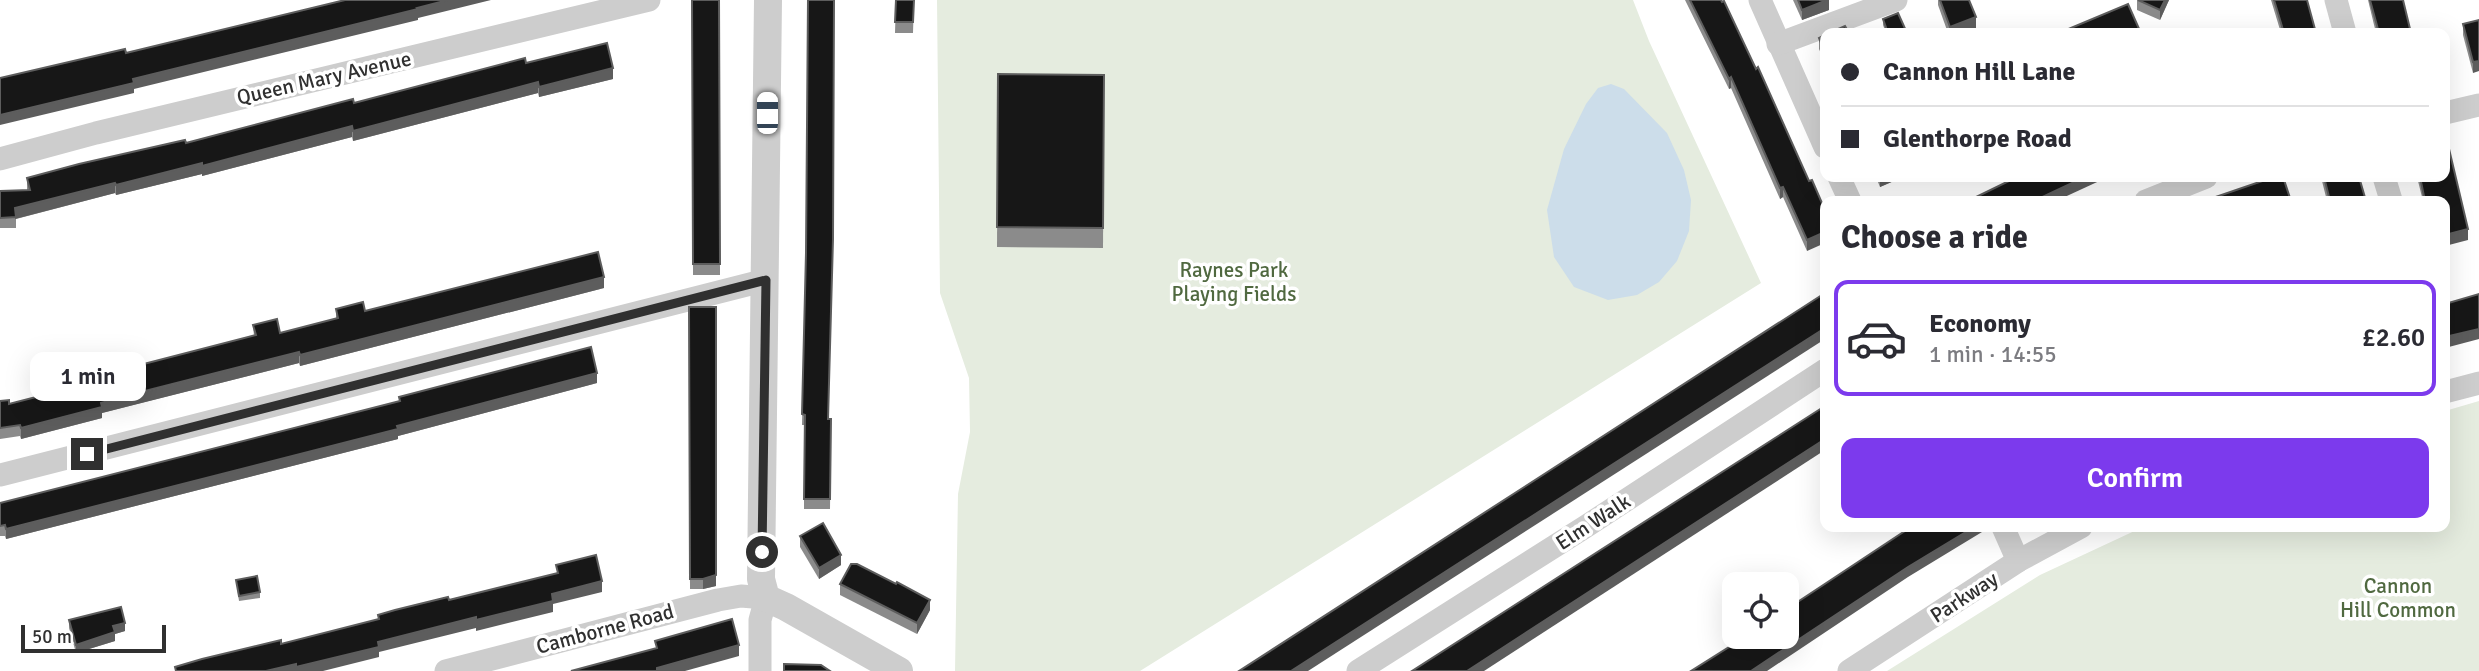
<!DOCTYPE html>
<meta charset="utf-8">
<style>
body{margin:0;font-family:Signika,sans-serif;background:#f2f2f3;color:#2b2b33;height:100vh;display:flex;flex-direction:column;font-size:26px;white-space:nowrap}
*{box-sizing:border-box;margin:0}
p{font-size:23px;color:#7c7c81}
.icon{flex:none;width:38px;height:38px;fill:none;stroke:currentColor;stroke-width:2;stroke-linecap:round;stroke-linejoin:round}
.map{position:relative;flex:1;overflow:hidden}
.side{position:absolute;left:1820px;top:196px;width:630px;height:336px;display:flex;flex-direction:column;background:#fff;border-radius:14px;box-shadow:0 7px 28px #0002}
.side>*{flex:none}
.guide{position:absolute;left:1820px;top:28px;width:630px;height:154px;border-radius:14px;box-shadow:0 7px 28px #0002;display:grid;align-content:center;height:154px;padding:0 21px;background:#fff}
.buttons{position:absolute;left:1722px;top:572px;display:grid;gap:14px}
.buttons a{display:grid;place-items:center;width:77px;height:77px;border-radius:14px;background:#fff;box-shadow:0 7px 28px #0002;font-size:35px}
.scale{position:absolute;left:21px;bottom:18px;width:145px;box-sizing:border-box;padding-left:7px;border:4px solid #303030;border-top:0;font-size:19px;line-height:24px;white-space:nowrap;color:#303030;-webkit-text-stroke:5px #fff;paint-order:stroke}
.end{position:absolute;width:32px;height:32px;margin:-16px;border:9px solid #303030;background:#fff;box-shadow:0 0 0 4px #fff}
.from{border-radius:50%}
.bubble{position:absolute;height:49px;border-radius:14px;background:#fff;box-shadow:0 7px 28px #0002;font-size:23px;font-weight:600;line-height:49px;text-align:center}
.car{position:absolute;width:21px;height:42px;margin:-21px -10px;border-radius:9px;box-shadow:0 0 5px 2px #0007;background:linear-gradient(#fff 24%,#345 0 40%,#fff 0 76%,#345 0 86%,#fff 0)}
.guide b{display:flex;align-items:center;gap:24px;height:66px;font-size:26px}
.guide b+b{border-top:2px solid #e1e1e2}
.guide i{width:18px;height:18px;background:#2b2b33}
ul{padding:0;list-style:none}
li{display:flex;align-items:center;gap:21px;height:116px;margin:0 14px 10px;padding:0 7px;border:4px solid #e1e1e2;border-radius:14px}
li div{flex:1}
li b{display:block;font-size:26px}
li em{font-style:normal;font-weight:600}
li.current{border-color:#7c3aed}
li>.icon{width:63px;height:63px;stroke-width:1.5}
h2{padding:0 21px;font-size:32px;line-height:84px}
.button{display:flex;gap:14px;margin-top:auto;padding:14px 21px}
.button a{flex:1;height:80px;border-radius:14px;background:#7c3aed;color:#fff;font-size:28px;font-weight:600;line-height:80px;text-align:center}
.map>svg:first-child{display:block}
.green{fill:#e5ecdf}
.water{fill:#ccddea}
.lines{fill:none;stroke-linecap:round;stroke-linejoin:round}
.minor{stroke:#cdcdcd;stroke-width:23}
.tertiary{stroke:#cdcdcd;stroke-width:28}
.wall{fill:#8b8b8b}
.shaded-wall{fill:#5d5d5d}
.building{fill:#171717;stroke:#5d5d5d;stroke-width:2}
.route{stroke:#303030;stroke-width:9}
.labels{text-anchor:middle;dominant-baseline:central;stroke-width:7;stroke-linejoin:round;paint-order:stroke}
.street-label{font-size:21px;fill:#303030;stroke:#fff}
.park-label{font-size:21px;fill:#506940;stroke:#fff}
</style>
<div class="map">
<svg width="2479" height="671" viewBox="0 0 2479 671">
<rect width="100%" height="100%" fill="#fff"/>
<g class="green">
<polygon points="937,0 1633,0 1649,41 1761,283 1140,671 955,671 958,494 970,432 969,378 940,293"/>
<polygon points="2479,401 2479,671 1887,671 2040,575 2143,527 2445,527 2445,411"/>
</g>
<polygon class="water" points="1611,84 1624,89 1667,133 1684,170 1691,200 1689,231 1677,261 1659,282 1637,295 1608,300 1574,287 1554,257 1547,210 1564,149 1586,104 1598,88"/>
<g class="lines">
<g class="minor">
<polyline points="1760,0 1825,147"/>
<polyline points="2336,0 2345,33"/>
<polyline points="1778,44 1896,0"/>
<polyline points="2445,113 2479,105"/>
<polyline points="0,159 96,133 649,0"/>
<polyline points="1839,177 1850,201"/>
<polyline points="2384,177 2391,200"/>
<polyline points="2146,201 2206,177"/>
<polyline points="2445,392 2479,383"/>
<polyline points="0,475 766,280"/>
<polyline points="2003,527 2018,561"/>
<polyline points="446,671 718,600 741,596 766,598 760,620 760,671"/>
<polyline points="1358,671 1585,527 1825,370"/>
<polyline points="1849,671 2018,561 2081,527"/>
</g>
<polyline class="tertiary" points="768,0 761,579 766,598 786,607 899,671"/>
</g>
<g class="wall">
<polygon points="692,0 719,0 720,275 693,275"/>
<polygon points="896,0 914,0 913,33 895,33"/>
<polygon points="1685,0 1721,0 1809,181 1807,251 1783,197 1780,199 1731,88 1729,89"/>
<polygon points="1793,0 1829,0 1829,10 1802,20"/>
<polygon points="1938,0 1969,0 1976,28 1962,33 1948,33 1938,5"/>
<polygon points="2137,0 2169,0 2160,20 2137,10"/>
<polygon points="2271,0 2307,0 2316,33 2281,33"/>
<polygon points="2368,0 2403,0 2411,33 2376,33"/>
<polygon points="1883,19 1907,33 1886,33 1883,25"/>
<polygon points="2479,20 2473,73 2463,35 2463,24"/>
<polygon points="1825,35 1825,63 1819,49 1819,38"/>
<polygon points="526,63 613,79 539,97 538,93 353,141 352,137 202,176 202,174 116,195 115,193 16,219 16,228 0,228 0,191 27,190 27,178 186,143"/>
<polygon points="998,74 1104,75 1103,248 997,247"/>
<polygon points="1876,177 1903,177 1880,187"/>
<polygon points="2321,177 2359,177 2366,201 2327,201"/>
<polygon points="2417,177 2445,177 2468,240 2445,201 2423,201"/>
<polygon points="806,253 828,419 831,419 830,509 804,509 804,425 802,425"/>
<polygon points="604,288 300,366 299,363 137,404 102,413 102,418 21,439 20,436 0,439 0,401 9,404 105,379 105,374 254,336 253,325 280,333 336,319 336,309 365,311"/>
<polygon points="689,307 716,586 703,589 690,589"/>
<polygon points="597,383 398,436 398,439 6,539 5,536 0,536 0,503 399,401 399,397"/>
<polygon points="800,536 841,565 819,579 800,547"/>
<polygon points="236,580 260,592 260,598 239,601"/>
<polygon points="840,584 930,610 917,634 840,595"/>
<polygon points="69,620 125,631 115,634 115,641 76,653 69,628"/>
</g>
<g class="shaded-wall">
<polygon points="448,0 491,0 418,18 418,20 134,89 134,93 0,125 0,115 133,79"/>
<polygon points="1827,0 1829,0 1829,10 1802,20 1802,10"/>
<polygon points="2165,0 2169,0 2160,20 2160,10"/>
<polygon points="1976,17 1976,28 1962,33 1950,33 1950,27"/>
<polygon points="2479,61 2479,71 2473,73 2473,62"/>
<polygon points="613,68 613,79 539,97 539,87"/>
<polygon points="1731,77 1731,88 1729,89 1729,79"/>
<polygon points="538,82 538,93 353,141 353,131"/>
<polygon points="352,126 352,137 202,176 202,166"/>
<polygon points="202,163 202,174 116,195 116,185"/>
<polygon points="1880,177 1903,177 1880,187"/>
<polygon points="2085,177 2108,177 2056,201 2034,201"/>
<polygon points="115,183 115,193 15,219 15,208"/>
<polygon points="1783,187 1783,197 1780,199 1780,188"/>
<polygon points="2468,229 2468,240 2445,246 2445,235"/>
<polygon points="1825,232 1825,243 1807,251 1807,240"/>
<polygon points="604,277 604,288 300,366 300,355"/>
<polygon points="1825,328 1825,339 1308,671 1291,671"/>
<polygon points="2479,329 2479,339 2445,348 2445,337"/>
<polygon points="299,352 299,363 102,413 102,418 21,439 21,428 101,403"/>
<polygon points="597,373 597,383 398,436 398,439 6,539 6,529"/>
<polygon points="1825,439 1825,450 1484,671 1467,671"/>
<polygon points="1974,527 1982,527 1982,532 1908,577 1767,671 1751,671 1908,567"/>
<polygon points="841,555 841,565 819,579 819,568"/>
<polygon points="716,575 716,586 703,589 703,579"/>
<polygon points="602,581 602,592 553,604 553,612 476,631 476,620 552,594"/>
<polygon points="930,600 930,610 917,634 917,623"/>
<polygon points="476,617 476,628 379,652 379,657 323,671 296,671 296,667 378,642"/>
<polygon points="125,623 125,631 115,634 115,641 76,653 76,645 113,626"/>
<polygon points="739,645 739,656 685,671 657,671 657,668"/>
<polygon points="296,664 296,671 266,671"/>
</g>
<g class="building">
<polygon points="345,0 448,0 417,8 418,9 133,79 134,83 0,115 0,78 125,49 126,53"/>
<polygon points="692,0 719,0 720,264 693,264"/>
<polygon points="808,0 834,0 833,239 828,419 831,419 830,499 804,499 805,415 802,414 806,253"/>
<polygon points="896,0 914,0 913,22 895,22"/>
<polygon points="1690,0 1721,0 1722,2 1724,1 1756,69 1758,67 1809,181 1812,180 1825,210 1825,232 1807,240 1783,187 1780,188 1731,77 1729,79"/>
<polygon points="1798,0 1827,0 1802,10"/>
<polygon points="1940,0 1969,0 1976,17 1950,27"/>
<polygon points="2138,0 2165,0 2160,10"/>
<polygon points="2274,0 2307,0 2316,33 2284,33"/>
<polygon points="2370,0 2403,0 2411,33 2379,33"/>
<polygon points="2128,4 2140,31 2135,33 2059,33"/>
<polygon points="1898,13 1907,33 1888,33 1883,19"/>
<polygon points="2479,20 2479,61 2473,62 2463,24"/>
<polygon points="1845,26 1849,33 1829,33"/>
<polygon points="1971,30 1985,33 1970,33"/>
<polygon points="1825,35 1825,53 1819,38"/>
<polygon points="607,43 613,68 539,87 538,82 353,131 352,126 202,166 202,163 116,185 115,183 15,208 16,217 0,218 0,191 30,190 27,178 79,164 185,140 186,143 353,99 354,103 525,58 526,63"/>
<polygon points="998,74 1104,75 1103,228 997,227"/>
<polygon points="2445,132 2468,229 2445,235 2445,201 2425,201 2420,177 2445,177"/>
<polygon points="2017,177 2085,177 2034,201 1968,201"/>
<polygon points="2274,177 2283,177 2291,201 2204,201"/>
<polygon points="2324,177 2359,177 2366,201 2330,201"/>
<polygon points="598,252 604,277 300,355 299,352 137,393 101,403 102,407 21,428 20,425 0,428 0,401 9,400 9,404 106,379 105,374 256,335 253,325 277,319 280,333 338,318 336,309 363,302 365,311"/>
<polygon points="1825,293 1825,328 1291,671 1239,671"/>
<polygon points="2479,294 2479,329 2445,337 2445,304"/>
<polygon points="689,307 716,307 716,575 703,579 690,579"/>
<polygon points="591,347 597,373 397,426 398,429 6,529 5,525 0,526 0,503 400,401 399,397"/>
<polygon points="1825,406 1825,439 1467,671 1412,671"/>
<polygon points="823,523 841,555 819,568 800,536"/>
<polygon points="1911,527 1974,527 1908,567 1751,671 1691,671 1745,637 1787,637 1787,609"/>
<polygon points="596,555 602,581 552,594 553,601 476,620 476,617 378,642 379,647 296,667 296,664 266,671 176,671 175,667 202,659 281,640 281,644 379,619 378,615 395,610 448,597 449,600 558,573 556,565"/>
<polygon points="851,564 857,564 896,584 897,582 930,600 917,623 840,584"/>
<polygon points="257,576 260,592 239,596 236,580"/>
<polygon points="121,607 125,623 113,626 115,632 76,645 69,620"/>
<polygon points="732,619 739,645 657,668 657,671 571,671 657,648 655,641"/>
<polygon points="784,664 821,665 830,671 784,671"/>
</g>
<g class="lines">
<polyline class="route" points="87,454 766,280 762,552"/>
</g>
<g class="labels">
<g class="street-label">
<text transform="translate(324 78) rotate(-13)">Queen Mary Avenue</text>
<text transform="translate(1593 522) rotate(-33)">Elm Walk</text>
<text transform="translate(1964 597) rotate(-33)">Parkway</text>
<text transform="translate(605 629) rotate(-15)">Camborne Road</text>
</g>
<g class="park-label">
<text x="1234" y="270">Raynes Park<tspan x="1234" dy="24">Playing Fields</tspan></text>
<text x="2398" y="586">Cannon<tspan x="2398" dy="24">Hill Common</tspan></text>
</g>
</g>
</svg>
<div class="buttons">
<a><svg class="icon" aria-label="locate" viewBox="0 0 24 24"><circle cx="12" cy="12" r="6"/><path d="M12 2v4M12 18v4M2 12h4M18 12h4"/></svg></a>
</div>
<div class="scale">50 m</div>
<i class="end from" style="left:762px;top:552px"></i>
<i class="end" style="left:87px;top:454px"></i>
<div class="bubble" style="left:30px;top:352px;width:116px">1 min</div>
<i class="car" style="left:767px;top:113px;rotate:0deg"></i>
<div class="guide">
<b><i class="from"></i>Cannon Hill Lane</b>
<b><i></i>Glenthorpe Road</b>
</div>
<section class="side">
<h2>Choose a ride</h2>
<ul>
<li class="current"><svg class="icon" aria-label="car" viewBox="0 0 24 24"><path d="M5 17H2v-5l4-1 3-4h7l3 4 3 1v5h-3M9 17h6M6 11h13"/><circle cx="7" cy="17" r="2"/><circle cx="17" cy="17" r="2"/></svg><div><b>Economy</b><p>1 min · 14:55</p></div><em>£2.60</em></li>
</ul>
<div class="button"><a>Confirm</a></div>
</section>
</div>
